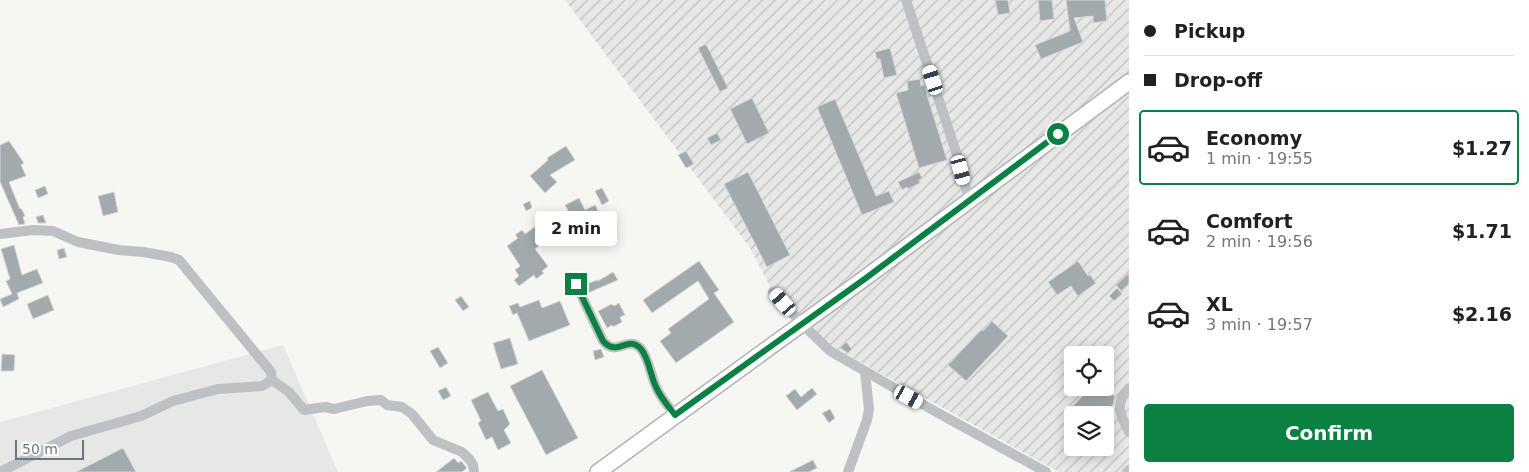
<!DOCTYPE html>
<meta charset="utf-8">
<style>
body{margin:0;font-family:"DejaVu Sans",sans-serif;background:#f2f2f2;color:#202124;height:100vh;display:flex;flex-direction:column;font-size:19px;white-space:nowrap}
*{box-sizing:border-box;margin:0}
p{font-size:16px;color:#757577}
.icon{flex:none;width:28px;height:28px;fill:none;stroke:currentColor;stroke-width:2;stroke-linecap:round;stroke-linejoin:round}
.map{position:relative;flex:1;overflow:hidden}
.sheet{display:flex;flex-direction:column;background:#fff;width:400px}
.sheet>*{flex:none}
.top-card{display:grid;align-content:center;height:110px;padding:0 15px;background:#fff}
.controls{position:absolute;left:1064px;top:346px;display:grid;gap:10px}
.controls a{display:grid;place-items:center;width:50px;height:50px;border-radius:5px;background:#fff;box-shadow:0 2px 12px #0003;font-size:25px}
.scale{position:absolute;left:15px;bottom:12px;width:69px;box-sizing:border-box;padding-left:5px;border:2px solid #697880;border-top:0;font-size:14px;line-height:18px;white-space:nowrap;color:#697880;-webkit-text-stroke:4px #fff;paint-order:stroke}
.end{position:absolute;width:22px;height:22px;margin:-11px;border:6px solid #0b8043;background:#fff;box-shadow:0 0 0 2px #fff}
.from{border-radius:50%}
.bubble{position:absolute;height:35px;border-radius:5px;background:#fff;box-shadow:0 2px 12px #0003;font-size:16px;font-weight:600;line-height:35px;text-align:center}
.car{position:absolute;width:15px;height:30px;margin:-15px -8px;border-radius:6px;box-shadow:0 0 4px 1px #0007;background:linear-gradient(#fff 24%,#345 0 40%,#fff 0 76%,#345 0 86%,#fff 0)}
.top-card b{display:flex;align-items:center;gap:18px;height:48px;font-size:19px}
.top-card b+b{border-top:1px solid #e0e0e0}
.top-card i{width:12px;height:12px;background:#202124}
ul{padding:0;list-style:none}
li{display:flex;align-items:center;gap:15px;height:75px;margin:0 10px 8px;padding:0 5px;border:2px solid transparent;border-radius:5px}
li div{flex:1}
li b{display:block;font-size:19px}
li em{font-style:normal;font-weight:600}
li.on{border-color:#0b8043}
li>.icon{width:45px;height:45px;stroke-width:1.5}
.action{display:flex;gap:10px;margin-top:auto;padding:10px 15px}
.action a{flex:1;height:58px;border-radius:5px;background:#0b8043;color:#fff;font-size:20px;font-weight:600;line-height:58px;text-align:center}
main{display:flex;flex:1;min-height:0}
.map>svg:first-child{display:block}
.built{fill:#e7e7e6}
.industrial{fill:url(#industrial-furrows);fill-rule:evenodd}
.building{fill:#a2aaae;stroke:#d7d7d6}
.lines{fill:none;stroke-linecap:round;stroke-linejoin:round}
.highway-casing{stroke:#afb3b5;stroke-width:18}
.minor{stroke:#bdc1c4;stroke-width:10}
.highway{stroke:#fff;stroke-width:15}
.route{stroke:#0b8043;stroke-width:6}
</style>
<main>
<div class="map">
<svg width="1129" height="472" viewBox="0 0 1129 472">
<defs>
<pattern id="industrial-furrows" width="10" height="10" patternUnits="userSpaceOnUse" patternTransform="scale(1.25)"><rect width="10" height="10" fill="#e7e7e6"/><path d="M-1 1l2-2M0 10L10 0M9 11l2-2" fill="none" stroke="#bfc0c0"/></pattern>
</defs>
<rect width="100%" height="100%" fill="#f6f6f3"/>
<polygon class="built" points="283,345 338,472 0,472 0,422"/>
<path class="industrial" d="M 565,0 L 1129,0 L 1129,472 L 1059,472 L 818,339 L 780,288 L 773,292 L 750,248 ZM 1072,355 L 1105,355 L 1105,388 L 1072,388 ZM 1072,415 L 1105,415 L 1105,448 L 1072,448 Z"/>
<g class="building">
<polygon points="995,0 1008,0 1010,13 998,15"/>
<polygon points="1038,0 1052,0 1054,19 1040,21"/>
<polygon points="1066,0 1105,0 1107,21 1093,23 1093,16 1074,18 1083,42 1041,59 1035,45 1070,31"/>
<polygon points="706,44 728,88 720,92 698,48"/>
<polygon points="890,48 897,75 884,78 880,59 877,59 875,52"/>
<polygon points="920,79 921,86 924,85 947,160 919,168 896,93 908,90 907,81"/>
<polygon points="752,98 769,133 747,144 730,109"/>
<polygon points="835,99 876,196 889,191 894,202 862,215 817,107"/>
<polygon points="717,133 721,140 711,145 707,138"/>
<polygon points="9,141 24,163 21,165 26,176 9,182 20,209 21,208 25,216 23,217 25,224 19,225 0,182 0,145"/>
<polygon points="566,146 575,160 550,175 557,182 545,193 530,176 548,160 547,158"/>
<polygon points="686,151 694,164 686,168 678,155"/>
<polygon points="748,172 790,255 767,267 724,184"/>
<polygon points="919,172 922,178 919,180 920,183 908,189 907,187 902,190 898,182"/>
<polygon points="45,186 48,194 38,198 35,190"/>
<polygon points="602,188 609,201 602,205 595,191"/>
<polygon points="114,192 118,212 103,216 98,196"/>
<polygon points="579,198 585,210 595,205 608,230 586,243 565,205"/>
<polygon points="530,201 532,208 526,211 523,204"/>
<polygon points="43,215 46,223 38,223 36,217"/>
<polygon points="536,226 547,240 535,249 548,266 542,271 544,273 536,279 534,275 519,286 514,280 519,276 515,270 520,266 507,246 518,238 515,235 522,230 525,234"/>
<polygon points="14,245 22,275 37,269 43,283 17,293 19,299 3,307 0,299 12,294 6,281 10,279 1,249"/>
<polygon points="64,248 67,257 59,259 57,250"/>
<polygon points="699,261 719,290 714,293 734,322 676,363 660,341 671,333 668,329 709,299 698,281 652,313 643,300"/>
<polygon points="1078,261 1088,276 1090,275 1096,283 1078,296 1071,286 1057,295 1048,282"/>
<polygon points="613,272 618,280 588,293 584,285 597,280 598,281"/>
<polygon points="1129,273 1129,284 1121,291 1116,285"/>
<polygon points="1117,288 1122,294 1114,301 1109,296"/>
<polygon points="48,295 54,310 33,319 27,304"/>
<polygon points="461,296 469,307 463,311 455,300"/>
<polygon points="539,300 542,308 560,301 570,325 529,341 517,313 513,315 509,306 518,303 520,307"/>
<polygon points="619,303 625,315 620,317 622,322 613,327 612,325 607,328 598,311 612,304 614,306"/>
<polygon points="992,321 1008,336 966,381 948,365 981,330 983,331"/>
<polygon points="510,338 518,364 501,369 493,343"/>
<polygon points="846,342 852,349 848,353 840,348"/>
<polygon points="438,347 448,363 440,368 430,351"/>
<polygon points="601,349 604,357 595,360 593,351"/>
<polygon points="2,354 15,355 14,371 1,371"/>
<polygon points="542,370 578,438 546,455 510,386"/>
<polygon points="1105,378 1115,387 1110,392 1115,397 1113,405 1103,415 1078,415 1071,408 1087,391 1089,392 1094,388 1105,388"/>
<polygon points="446,387 451,396 443,400 438,391"/>
<polygon points="812,388 817,394 797,410 786,396 795,389 801,397"/>
<polygon points="488,392 498,411 503,409 510,424 504,430 511,443 498,450 492,437 486,440 478,423 481,421 471,400"/>
<polygon points="830,409 835,418 829,423 822,413"/>
<polygon points="123,448 136,472 76,472"/>
<polygon points="454,458 458,463 461,461 467,468 462,472 436,472"/>
<polygon points="813,460 817,468 809,472 789,472"/>
</g>
<g class="lines">
<g class="highway-casing">
<polyline id="highway" points="598,472 865,278 1129,82"/>
</g>
<g class="minor">
<polyline points="906,0 957,155 969,200"/>
<polyline points="0,234 33,230 53,231 78,242 119,250 143,252 171,257 179,260 271,372 272,380 289,392 304,410 325,407 334,409 367,401 381,400 387,405 402,407 412,414 433,440 462,452 470,460 473,465 474,472"/>
<path d="M 576,284 L 603,341 C 617,358 628,334 641,349 C 649,358 651,378 657,389 C 661,398 669,407 675,415"/>
<polyline points="773,292 802,324 830,351 938,413 1046,472"/>
<path d="M 1129,388 C 1114,405 1120,413 1129,432"/>
<polyline points="0,472 71,436 141,416 173,401 218,389 262,386 272,380"/>
<polyline points="848,472 867,420 869,409 865,372"/>
<polyline points="1127,472 1129,470"/>
</g>
<use href="#highway" class="highway"/>
</g>
<g class="lines">
<path class="route" d="M 576,284 L 603,341 C 618,358 627,334 641,349 C 649,358 651,379 657,389 C 661,398 669,407 675,415 L 866,278 L 1058,134"/>
</g>
</svg>
<div class="controls">
<a><svg class="icon" aria-label="locate" viewBox="0 0 24 24"><circle cx="12" cy="12" r="6"/><path d="M12 2v4M12 18v4M2 12h4M18 12h4"/></svg></a>
<a><svg class="icon" aria-label="layers" viewBox="0 0 24 24"><path d="M12 4l9 5-9 5-9-5zM3 14l9 5 9-5"/></svg></a>
</div>
<div class="scale">50 m</div>
<i class="end from" style="left:1058px;top:134px"></i>
<i class="end" style="left:576px;top:284px"></i>
<div class="bubble" style="left:535px;top:211px;width:82px">2 min</div>
<i class="car" style="left:933px;top:80px;rotate:342deg"></i>
<i class="car" style="left:961px;top:170px;rotate:165deg"></i>
<i class="car" style="left:783px;top:302px;rotate:319deg"></i>
<i class="car" style="left:909px;top:397px;rotate:119deg"></i>
</div>
<section class="sheet">
<div class="top-card">
<b><i class="from"></i>Pickup</b>
<b><i></i>Drop-off</b>
</div>
<ul>
<li class="on"><svg class="icon" aria-label="car" viewBox="0 0 24 24"><path d="M5 17H2v-5l4-1 3-4h7l3 4 3 1v5h-3M9 17h6M6 11h13"/><circle cx="7" cy="17" r="2"/><circle cx="17" cy="17" r="2"/></svg><div><b>Economy</b><p>1 min · 19:55</p></div><em>$1.27</em></li>
<li><svg class="icon" aria-label="car" viewBox="0 0 24 24"><path d="M5 17H2v-5l4-1 3-4h7l3 4 3 1v5h-3M9 17h6M6 11h13"/><circle cx="7" cy="17" r="2"/><circle cx="17" cy="17" r="2"/></svg><div><b>Comfort</b><p>2 min · 19:56</p></div><em>$1.71</em></li>
<li><svg class="icon" aria-label="car" viewBox="0 0 24 24"><path d="M5 17H2v-5l4-1 3-4h7l3 4 3 1v5h-3M9 17h6M6 11h13"/><circle cx="7" cy="17" r="2"/><circle cx="17" cy="17" r="2"/></svg><div><b>XL</b><p>3 min · 19:57</p></div><em>$2.16</em></li>
</ul>
<div class="action"><a>Confirm</a></div>
</section>
</main>
